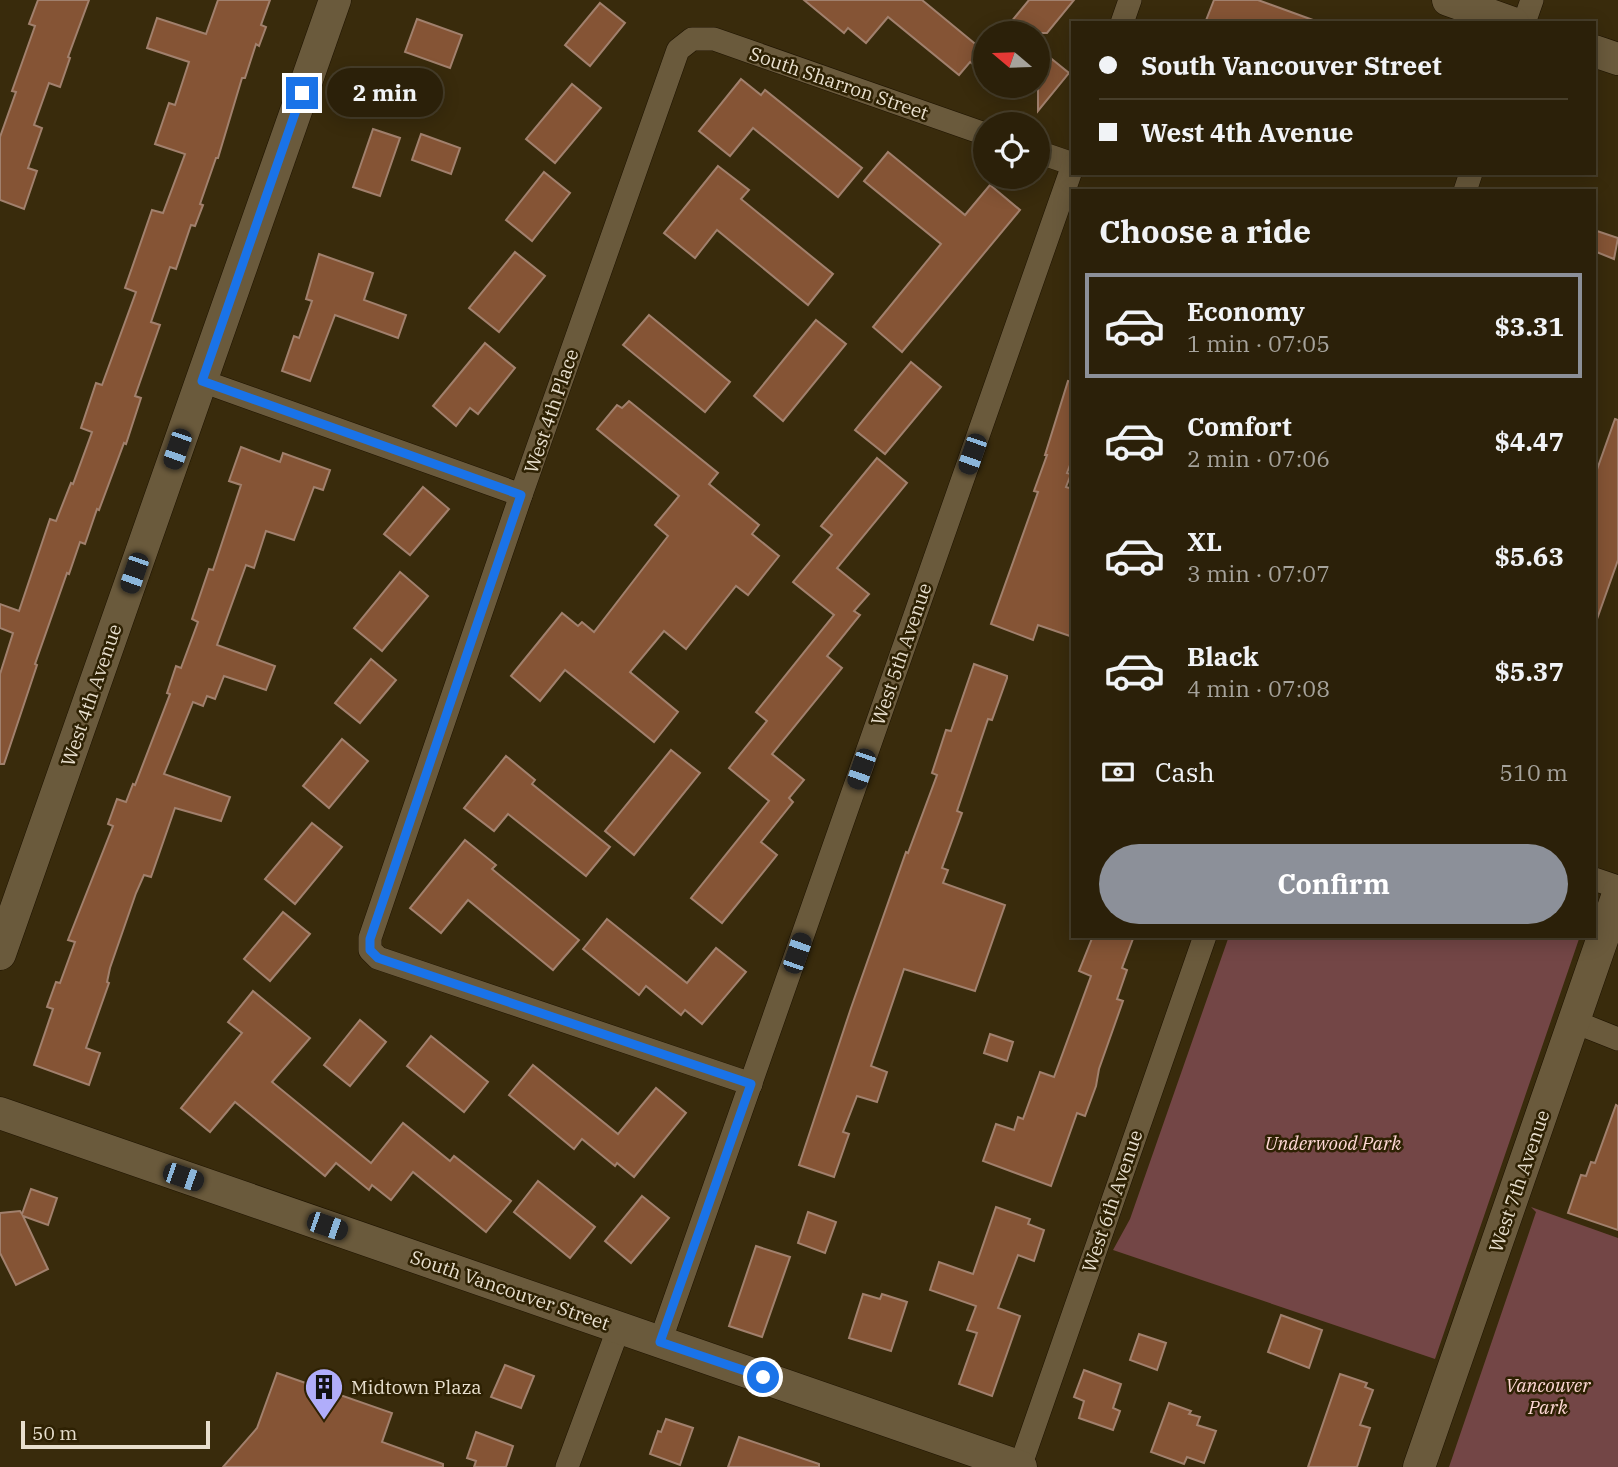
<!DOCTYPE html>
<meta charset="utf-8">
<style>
body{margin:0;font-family:"IBM Plex Serif",serif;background:#332812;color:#f1f3f6;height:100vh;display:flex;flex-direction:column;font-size:26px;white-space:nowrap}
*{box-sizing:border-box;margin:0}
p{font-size:23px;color:#a6a39c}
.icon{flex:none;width:38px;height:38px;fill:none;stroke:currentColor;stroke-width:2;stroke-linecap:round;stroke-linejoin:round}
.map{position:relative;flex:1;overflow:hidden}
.drawer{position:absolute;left:1071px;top:189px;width:525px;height:749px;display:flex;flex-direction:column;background:#2b2009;border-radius:0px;box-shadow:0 4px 18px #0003,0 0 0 2px #473e2a}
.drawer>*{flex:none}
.hud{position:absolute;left:1071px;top:21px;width:525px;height:154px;border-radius:0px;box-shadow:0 4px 18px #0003,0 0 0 2px #473e2a;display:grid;align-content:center;height:154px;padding:0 28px;background:#2b2009}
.needle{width:46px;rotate:289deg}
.buttons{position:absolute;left:973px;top:21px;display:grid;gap:14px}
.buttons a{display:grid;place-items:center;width:77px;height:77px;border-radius:50%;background:#2b2009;box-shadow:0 4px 18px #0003,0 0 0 2px #473e2a;font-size:35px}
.scale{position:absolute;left:21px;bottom:18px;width:189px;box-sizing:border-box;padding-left:7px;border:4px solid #e8dfce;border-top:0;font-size:19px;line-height:24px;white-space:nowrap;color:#e8dfce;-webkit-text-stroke:5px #2e2103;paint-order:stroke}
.end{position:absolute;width:32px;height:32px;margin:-16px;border:9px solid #1a73e8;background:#fff;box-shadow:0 0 0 4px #fff}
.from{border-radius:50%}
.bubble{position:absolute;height:49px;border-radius:24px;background:#2b2009;box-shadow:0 4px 18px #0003,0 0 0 2px #473e2a;font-size:23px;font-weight:800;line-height:49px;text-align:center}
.car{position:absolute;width:21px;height:42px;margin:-21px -10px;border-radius:9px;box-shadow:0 0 5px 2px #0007;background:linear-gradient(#222 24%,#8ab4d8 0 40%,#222 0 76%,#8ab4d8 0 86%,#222 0)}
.hud b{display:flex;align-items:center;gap:24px;height:66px;font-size:26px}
.hud b+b{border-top:2px solid #473e2a}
.hud i{width:18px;height:18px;background:#f1f3f6}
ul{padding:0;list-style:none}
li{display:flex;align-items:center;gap:21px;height:105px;margin:0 14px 10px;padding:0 14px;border:4px solid transparent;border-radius:0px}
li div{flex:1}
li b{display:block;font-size:26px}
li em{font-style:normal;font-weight:800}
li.selected{border-color:#8c9099}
li>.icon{width:63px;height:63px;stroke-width:1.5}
h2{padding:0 28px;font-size:32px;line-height:84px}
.pay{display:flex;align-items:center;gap:18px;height:77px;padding:0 28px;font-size:26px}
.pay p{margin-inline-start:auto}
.button{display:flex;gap:14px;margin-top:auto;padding:14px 28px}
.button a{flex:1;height:80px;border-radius:42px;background:#8c9099;color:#fff;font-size:28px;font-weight:800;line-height:80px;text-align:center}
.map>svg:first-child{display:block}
.green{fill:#734646}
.building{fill:#855435;stroke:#a1806d;stroke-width:2}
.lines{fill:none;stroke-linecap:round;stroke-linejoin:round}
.street-casing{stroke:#1e1300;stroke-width:24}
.secondary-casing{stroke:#1e1300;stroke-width:33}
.street{stroke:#6a5a3c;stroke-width:23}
.secondary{stroke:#6a5a3c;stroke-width:32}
.route{stroke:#1a73e8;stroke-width:9}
.labels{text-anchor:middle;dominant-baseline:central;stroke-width:5;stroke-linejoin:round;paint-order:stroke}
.street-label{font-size:19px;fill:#e8dfce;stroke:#2e2103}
.park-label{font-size:19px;font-style:italic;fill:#ffd8d6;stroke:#2e2103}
.poi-label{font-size:19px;fill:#e8dfce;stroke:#2e2103;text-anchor:start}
</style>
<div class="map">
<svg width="1618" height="1467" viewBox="0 0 1618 1467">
<rect width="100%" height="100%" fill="#392b0c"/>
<g class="green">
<polygon points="1229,936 1580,936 1435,1359 1113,1250 1130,1219"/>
<polygon points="1531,1207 1618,1238 1618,1467 1449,1467 1536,1212"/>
</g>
<g class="building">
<polygon points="38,0 89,0 68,57 70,58 60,87 49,83 34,125 42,128 28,168 37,171 24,209 0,200 0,137 16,92 12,91 35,26 29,24"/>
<polygon points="218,0 270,0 261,25 266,27 259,46 256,44 245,78 242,78 218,158 216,158 200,204 203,205 195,226 191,225 176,269 170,267 151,322 160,325 135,396 141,398 126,444 124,443 99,510 97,509 85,544 80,542 69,574 67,573 35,664 37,665 4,764 0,764 0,674 13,633 0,628 0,604 19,611 50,519 56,521 71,483 73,484 92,432 81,428 96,383 102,385 136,292 125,288 152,210 163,213 185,154 155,144 169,103 175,105 189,62 147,48 157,18 206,34"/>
<polygon points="804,0 922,0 985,52 985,73 970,62 959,75 888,17 866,43 848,28 844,33"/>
<polygon points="1029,0 1074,0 1047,33 1002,33"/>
<polygon points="1214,0 1258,0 1313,20 1313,23 1205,23"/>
<polygon points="600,3 625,23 590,66 565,45"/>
<polygon points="417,19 462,35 450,68 405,52"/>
<polygon points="1038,48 1069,73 1038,111"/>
<polygon points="741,79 761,95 765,90 862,168 838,197 753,128 730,156 699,131"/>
<polygon points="572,84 601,108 555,163 526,139"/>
<polygon points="373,129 400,138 380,196 353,187"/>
<polygon points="421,134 460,148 451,174 412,160"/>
<polygon points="888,152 965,215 990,185 1020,210 902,352 873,327 941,244 864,181"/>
<polygon points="718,166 749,190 741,199 833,274 808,305 717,230 695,258 664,233"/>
<polygon points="544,172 570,193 532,241 506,220"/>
<polygon points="1594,230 1618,238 1614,259 1594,251"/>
<polygon points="515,252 545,276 499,332 469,308"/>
<polygon points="319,254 373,273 364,300 406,315 398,338 335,315 310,381 282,371 294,336 299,338 312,301 306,299"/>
<polygon points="649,315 730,382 705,412 623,345"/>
<polygon points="816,320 846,344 783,421 754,396"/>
<polygon points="485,343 515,368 478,414 470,408 456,426 433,406"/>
<polygon points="911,362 941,387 885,454 855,430"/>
<polygon points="1068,381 1073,382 1073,457 1067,473 1071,474 1066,487 1073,489 1073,637 1038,625 1033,640 991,624 1038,492 1034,491 1047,455 1045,455"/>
<polygon points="629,401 718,473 709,484 759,525 752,534 779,556 748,595 736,586 686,649 664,631 630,672 678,712 654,742 565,670 540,701 511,676 562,613 578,626 582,622 594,632 668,536 655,525 679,496 597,429 617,405 622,408"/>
<polygon points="1615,419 1618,420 1618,560 1597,619 1594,618 1594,478"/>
<polygon points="241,447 280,462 283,453 330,470 323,490 314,487 294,540 266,531 254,568 246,565 217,645 275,666 266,690 224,676 215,699 207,696 203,706 193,702 164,774 230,797 221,821 175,808 151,877 144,875 136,893 110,968 107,982 109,983 86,1048 100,1053 89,1085 34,1065 53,1009 47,1007 56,982 60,983 75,942 68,940 113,826 108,824 117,799 126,802 133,784 135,785 170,694 167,693 176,666 181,668 198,622 192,619 209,569 213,570 241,485 229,481"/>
<polygon points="877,458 907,483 837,568 869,594 854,611 860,615 827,656 842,668 772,754 804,780 789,798 793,802 761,842 777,855 722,923 691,898 769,801 729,768 767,721 756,712 834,615 793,582 832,535 821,526"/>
<polygon points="423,487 449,509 410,555 384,534"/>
<polygon points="400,572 428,596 382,651 354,628"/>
<polygon points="371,659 396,680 360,723 335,703"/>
<polygon points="974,664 1007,676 1007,678 992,720 988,719 957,811 962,813 942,868 948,870 943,883 1005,905 975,991 904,969 871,1066 887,1072 877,1102 857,1096 843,1132 849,1134 834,1177 799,1165 851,1008 906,852 908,853 937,775 932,773 946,730 951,731"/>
<polygon points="342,739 368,761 329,808 303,786"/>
<polygon points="671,750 700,773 634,855 605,831"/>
<polygon points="506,756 535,780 532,784 610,847 586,876 508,814 494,831 464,808"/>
<polygon points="312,823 342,847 295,904 265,879"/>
<polygon points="465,840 496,865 492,869 579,940 553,970 468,900 441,933 410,908"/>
<polygon points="283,912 310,934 270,981 244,959"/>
<polygon points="607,919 687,983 716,948 746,972 702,1024 685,1010 681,1015 646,986 639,995 583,949"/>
<polygon points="1093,936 1134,936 1122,968 1127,970 1117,999 1123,1001 1099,1069 1096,1086 1085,1116 1077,1113 1051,1186 983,1161 996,1124 1014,1130 1018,1117 1023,1119 1040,1072 1054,1077 1091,976 1079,971"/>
<polygon points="253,991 310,1038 272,1082 371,1163 403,1123 450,1161 454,1156 511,1201 486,1232 413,1172 391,1200 372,1185 369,1190 336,1163 325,1176 235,1102 210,1132 181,1108 242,1033 228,1022"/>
<polygon points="360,1020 386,1042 350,1086 324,1065"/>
<polygon points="990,1034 1013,1042 1007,1061 984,1053"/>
<polygon points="431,1036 488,1082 464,1112 407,1066"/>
<polygon points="533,1065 618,1134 656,1088 686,1113 634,1177 617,1163 615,1166 582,1139 574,1149 509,1095"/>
<polygon points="1616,1105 1618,1106 1618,1230 1568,1213 1581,1175 1586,1176 1591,1162 1595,1163"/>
<polygon points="538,1181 595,1227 570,1258 514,1212"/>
<polygon points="31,1189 57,1198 48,1225 23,1216 48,1269 16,1285 0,1253 0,1213 20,1211 22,1214"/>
<polygon points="642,1196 669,1218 631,1263 605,1241"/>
<polygon points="996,1207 1030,1219 1028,1224 1044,1230 1034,1261 1018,1255 998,1308 1020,1316 992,1396 959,1384 977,1333 967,1330 976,1306 930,1290 939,1262 973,1274"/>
<polygon points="808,1212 836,1222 825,1253 798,1243"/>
<polygon points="756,1246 790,1257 762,1337 729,1326"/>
<polygon points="863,1294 880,1299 882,1294 907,1302 891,1351 849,1338"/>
<polygon points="1281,1315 1322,1330 1309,1368 1268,1352"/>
<polygon points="1139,1334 1166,1343 1157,1370 1130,1360"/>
<polygon points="505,1365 534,1376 521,1408 491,1397"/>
<polygon points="1084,1370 1121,1384 1113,1408 1120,1411 1113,1430 1079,1418 1084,1401 1074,1397"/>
<polygon points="277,1373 392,1413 382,1442 443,1464 443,1467 223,1467 257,1428"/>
<polygon points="1340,1374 1367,1383 1365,1387 1373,1390 1360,1425 1370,1428 1357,1467 1308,1467"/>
<polygon points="1169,1403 1191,1411 1189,1414 1200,1417 1197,1425 1216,1431 1204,1463 1187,1457 1184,1464 1151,1452"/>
<polygon points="666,1419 693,1428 680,1465 650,1454 658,1431 661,1432"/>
<polygon points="476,1432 513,1446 506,1467 474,1467 476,1461 467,1458"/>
<polygon points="739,1437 819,1464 819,1467 728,1467"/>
</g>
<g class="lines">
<g class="street-casing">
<g id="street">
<polyline points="1122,23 1130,0"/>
<polyline points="1524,23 1532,0"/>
<polyline points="1038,152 1073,164"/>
<polyline points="1465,191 1471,173"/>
<polyline points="202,381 521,495"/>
<polyline points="1594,879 1618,887"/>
<polyline points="1575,1022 1618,1039"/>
<polyline points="751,1084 378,958 370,950 370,938 521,495 678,50 692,39 714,39 985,134"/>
<polyline points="660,1342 1073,165"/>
<polyline points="567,1467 619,1327"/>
<polyline points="1020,1467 1205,936"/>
</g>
</g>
<g class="secondary-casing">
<g id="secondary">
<polyline points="1448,0 1513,23"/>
<polyline points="1594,51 1618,59"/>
<polyline points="0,954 335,0"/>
<polyline points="0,1113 1021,1467"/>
<polyline points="1419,1467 1618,894"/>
</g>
</g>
<use href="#street" class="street"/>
<use href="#secondary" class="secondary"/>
</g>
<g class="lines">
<polyline class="route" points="302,93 202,381 521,495 370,939 370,950 378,958 751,1084 660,1342 763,1377"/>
</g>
<defs>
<g id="building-pin" transform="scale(2.0125)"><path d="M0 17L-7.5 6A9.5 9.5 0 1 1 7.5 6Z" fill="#b0adfa" stroke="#2e2103"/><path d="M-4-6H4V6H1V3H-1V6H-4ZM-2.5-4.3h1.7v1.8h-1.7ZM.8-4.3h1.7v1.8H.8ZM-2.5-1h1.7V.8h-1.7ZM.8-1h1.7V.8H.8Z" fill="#111"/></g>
</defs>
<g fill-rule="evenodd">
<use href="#building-pin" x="324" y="1387"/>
</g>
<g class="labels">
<g class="street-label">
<text transform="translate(839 83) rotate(19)">South Sharron Street</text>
<text transform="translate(551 411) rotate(-71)">West 4th Place</text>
<text transform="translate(901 654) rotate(-71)">West 5th Avenue</text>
<text transform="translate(91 695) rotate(-71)">West 4th Avenue</text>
<text transform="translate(1519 1181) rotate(-71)">West 7th Avenue</text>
<text transform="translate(1112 1201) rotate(-71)">West 6th Avenue</text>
<text transform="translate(510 1290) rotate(19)">South Vancouver Street</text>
</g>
<g class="park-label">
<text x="1333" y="1143">Underwood Park</text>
<text x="1548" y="1385">Vancouver<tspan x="1548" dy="22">Park</tspan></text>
</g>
<g class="poi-label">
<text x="351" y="1387">Midtown Plaza</text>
</g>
</g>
</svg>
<div class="buttons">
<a><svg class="needle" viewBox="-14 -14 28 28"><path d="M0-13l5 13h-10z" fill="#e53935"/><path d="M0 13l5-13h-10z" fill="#a6a39c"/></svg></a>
<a><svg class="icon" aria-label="locate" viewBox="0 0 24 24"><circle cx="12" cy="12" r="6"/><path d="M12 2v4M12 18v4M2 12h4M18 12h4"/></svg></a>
</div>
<div class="scale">50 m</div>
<i class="end from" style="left:763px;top:1377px"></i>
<i class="end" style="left:302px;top:93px"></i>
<div class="bubble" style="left:327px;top:68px;width:116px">2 min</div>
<i class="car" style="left:177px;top:449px;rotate:199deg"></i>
<i class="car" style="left:972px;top:454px;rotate:199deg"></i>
<i class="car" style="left:134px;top:573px;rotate:199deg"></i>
<i class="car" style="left:861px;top:769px;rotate:199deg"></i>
<i class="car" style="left:797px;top:953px;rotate:19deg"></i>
<i class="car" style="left:183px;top:1177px;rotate:109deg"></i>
<i class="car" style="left:327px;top:1226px;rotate:109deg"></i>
<div class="hud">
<b><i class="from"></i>South Vancouver Street</b>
<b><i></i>West 4th Avenue</b>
</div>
<section class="drawer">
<h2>Choose a ride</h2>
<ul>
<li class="selected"><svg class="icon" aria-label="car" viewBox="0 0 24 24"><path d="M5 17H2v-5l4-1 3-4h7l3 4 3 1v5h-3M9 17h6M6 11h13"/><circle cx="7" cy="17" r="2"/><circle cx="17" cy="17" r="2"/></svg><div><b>Economy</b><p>1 min · 07:05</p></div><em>$3.31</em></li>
<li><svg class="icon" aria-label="car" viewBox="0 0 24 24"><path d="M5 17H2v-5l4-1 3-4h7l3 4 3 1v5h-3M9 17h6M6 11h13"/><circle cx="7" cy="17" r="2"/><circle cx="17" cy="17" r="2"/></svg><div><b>Comfort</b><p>2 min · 07:06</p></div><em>$4.47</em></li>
<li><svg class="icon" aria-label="car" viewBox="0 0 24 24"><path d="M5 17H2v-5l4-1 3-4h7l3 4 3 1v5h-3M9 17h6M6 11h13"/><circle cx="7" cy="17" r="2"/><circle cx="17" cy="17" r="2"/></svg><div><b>XL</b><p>3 min · 07:07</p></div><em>$5.63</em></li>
<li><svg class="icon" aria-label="car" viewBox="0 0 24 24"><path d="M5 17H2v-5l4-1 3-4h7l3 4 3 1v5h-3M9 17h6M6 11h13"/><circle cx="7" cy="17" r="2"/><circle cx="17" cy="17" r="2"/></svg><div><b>Black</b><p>4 min · 07:08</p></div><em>$5.37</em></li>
</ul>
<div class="pay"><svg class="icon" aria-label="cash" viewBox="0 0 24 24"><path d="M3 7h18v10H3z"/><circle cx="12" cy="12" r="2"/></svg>Cash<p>510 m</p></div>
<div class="button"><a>Confirm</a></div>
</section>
</div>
